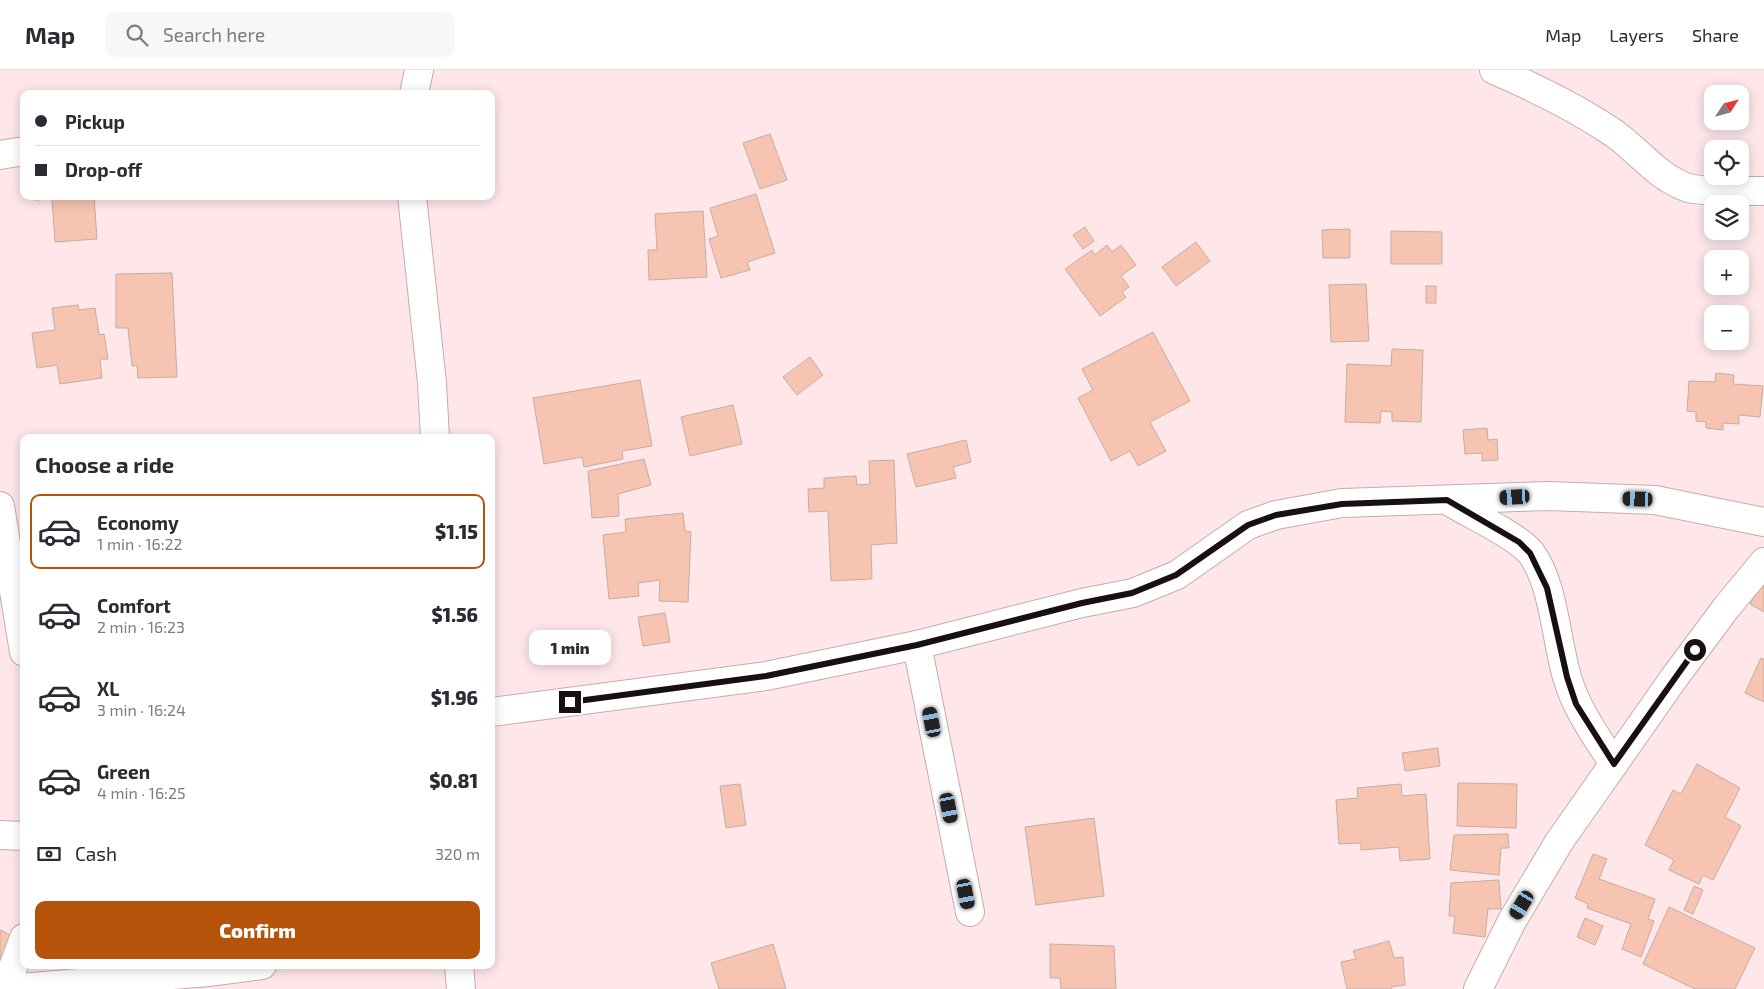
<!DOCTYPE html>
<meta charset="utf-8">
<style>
body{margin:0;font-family:"Exo 2",sans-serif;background:#f7f7f7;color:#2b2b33;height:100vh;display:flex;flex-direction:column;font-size:19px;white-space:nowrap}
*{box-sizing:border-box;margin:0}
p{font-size:16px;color:#7c7c81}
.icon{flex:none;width:28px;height:28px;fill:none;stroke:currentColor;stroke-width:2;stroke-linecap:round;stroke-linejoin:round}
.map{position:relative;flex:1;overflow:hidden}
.sheet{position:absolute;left:20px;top:364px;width:475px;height:535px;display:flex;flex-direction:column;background:#fff;border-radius:10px;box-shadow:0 2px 12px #0003}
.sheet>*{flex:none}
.banner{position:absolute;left:20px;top:20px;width:475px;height:110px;border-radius:10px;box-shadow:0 2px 12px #0003;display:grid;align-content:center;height:110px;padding:0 15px;background:#fff}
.needle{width:32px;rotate:54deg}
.buttons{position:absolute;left:1704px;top:15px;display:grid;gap:10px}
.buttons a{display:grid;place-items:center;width:45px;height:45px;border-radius:10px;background:#fff;box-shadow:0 2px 12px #0003;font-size:25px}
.end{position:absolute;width:22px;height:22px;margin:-11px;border:6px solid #180f10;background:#fff;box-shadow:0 0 0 2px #fff}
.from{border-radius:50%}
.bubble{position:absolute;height:35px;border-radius:10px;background:#fff;box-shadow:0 2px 12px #0003;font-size:16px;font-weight:800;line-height:35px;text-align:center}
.car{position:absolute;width:15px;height:30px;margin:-15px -8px;border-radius:6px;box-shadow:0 0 4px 1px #0007;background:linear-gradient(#222 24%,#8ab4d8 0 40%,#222 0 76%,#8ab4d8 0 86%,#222 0)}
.banner b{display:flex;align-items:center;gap:18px;height:48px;font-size:19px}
.banner b+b{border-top:1px solid #e1e1e2}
.banner i{width:12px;height:12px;background:#2b2b33}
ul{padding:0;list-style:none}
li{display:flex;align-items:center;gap:15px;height:75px;margin:0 10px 8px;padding:0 5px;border:2px solid transparent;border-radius:10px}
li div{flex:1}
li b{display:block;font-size:19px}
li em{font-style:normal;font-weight:800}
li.active{border-color:#b45309}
li>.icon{width:45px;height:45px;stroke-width:1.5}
h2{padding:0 15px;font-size:22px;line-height:60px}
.pay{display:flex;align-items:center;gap:12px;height:55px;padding:0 15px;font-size:19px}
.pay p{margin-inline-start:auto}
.cta{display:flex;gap:10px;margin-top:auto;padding:10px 15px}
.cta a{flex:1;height:58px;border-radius:10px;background:#b45309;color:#fff;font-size:20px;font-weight:800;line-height:58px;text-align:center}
header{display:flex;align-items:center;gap:30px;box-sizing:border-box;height:70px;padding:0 25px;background:#fff;border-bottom:1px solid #e1e1e2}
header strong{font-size:24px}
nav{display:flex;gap:28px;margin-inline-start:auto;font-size:18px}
.search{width:350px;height:45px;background:#f7f7f7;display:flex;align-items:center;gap:12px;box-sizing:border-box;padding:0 18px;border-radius:10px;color:#7c7c81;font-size:19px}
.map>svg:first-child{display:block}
.building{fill:#f6c4b1;stroke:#c6ada3}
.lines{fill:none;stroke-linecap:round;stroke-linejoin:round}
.minor-casing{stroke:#c6abae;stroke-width:30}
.minor{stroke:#fff;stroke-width:28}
.route{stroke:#180f10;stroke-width:6}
</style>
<header>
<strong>Map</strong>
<div class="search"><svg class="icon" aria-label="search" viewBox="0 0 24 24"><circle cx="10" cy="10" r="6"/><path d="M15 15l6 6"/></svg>Search here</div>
<nav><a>Map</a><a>Layers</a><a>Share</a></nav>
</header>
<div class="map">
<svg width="1764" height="919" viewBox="0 0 1764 919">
<rect width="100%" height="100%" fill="#fee6e9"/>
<g class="building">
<polygon points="770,64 787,110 760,119 743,73"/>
<polygon points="756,124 775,183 747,192 750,200 721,208 709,169 718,166 710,138"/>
<polygon points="34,126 94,126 97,169 55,172 52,129 35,130"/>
<polygon points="703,141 707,207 649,210 648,180 657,180 655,144"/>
<polygon points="1085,157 1094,171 1083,179 1073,165"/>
<polygon points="1350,159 1350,188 1323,188 1322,160"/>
<polygon points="1391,161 1442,162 1442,194 1391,194"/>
<polygon points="1196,172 1210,191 1176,216 1162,197"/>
<polygon points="1107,175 1112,182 1121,175 1136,195 1121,206 1129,217 1122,222 1126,227 1100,246 1065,199 1092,180 1095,185"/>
<polygon points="172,203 177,307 138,308 137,295 132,296 128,258 116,258 116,204"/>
<polygon points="1366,214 1369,271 1331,272 1329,215"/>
<rect x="1426" y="216" width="10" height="17"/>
<polygon points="78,235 79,240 95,238 99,265 104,264 108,289 100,289 102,308 60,314 57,295 37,298 32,263 55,260 52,238"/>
<polygon points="1153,262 1190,331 1150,352 1166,381 1138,396 1130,381 1111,391 1078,328 1093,320 1082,299"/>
<polygon points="1392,279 1423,280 1421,352 1392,351 1392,342 1381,341 1380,353 1345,352 1347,294 1391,296"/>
<polygon points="810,287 823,305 797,325 783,307"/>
<polygon points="1716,303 1734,305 1733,314 1763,316 1760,347 1739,345 1739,354 1723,353 1723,360 1706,358 1706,352 1696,351 1696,342 1687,341 1689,311 1715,312"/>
<polygon points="640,310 652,376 622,381 623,389 584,397 582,387 544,394 533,328"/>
<polygon points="733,335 742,374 690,386 681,347"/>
<polygon points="1487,358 1488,370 1497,369 1498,390 1482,391 1482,383 1465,384 1463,360"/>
<polygon points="966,370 971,392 953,397 956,408 916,417 907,384"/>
<polygon points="644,389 651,415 618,424 619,446 592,448 588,401"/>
<polygon points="894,390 897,473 871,475 872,509 831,511 828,441 809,442 808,419 824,418 824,408 856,406 857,415 870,414 869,391"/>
<polygon points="683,443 685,461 691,462 688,532 659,531 660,510 638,513 639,526 609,529 603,465 626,462 625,449"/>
<polygon points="1763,510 1764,510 1764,542 1750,534"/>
<polygon points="665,543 670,572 643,576 638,547"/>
<polygon points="1761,588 1764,589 1764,632 1745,623"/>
<polygon points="1438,678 1440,696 1405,701 1402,683"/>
<polygon points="1697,694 1740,718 1725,747 1741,756 1713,810 1703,805 1699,814 1669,800 1674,790 1645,775 1673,720 1681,724"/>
<polygon points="1458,713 1517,714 1516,758 1457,756"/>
<polygon points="740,714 746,755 726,758 720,716"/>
<polygon points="1401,714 1402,726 1426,724 1430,789 1400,791 1399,777 1361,780 1361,773 1339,774 1336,730 1358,728 1357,718"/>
<polygon points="1094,748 1104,826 1036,835 1025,757"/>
<polygon points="1508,764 1509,778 1501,778 1499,805 1450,800 1454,765"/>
<polygon points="1593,784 1607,789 1599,809 1655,829 1648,849 1654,851 1641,887 1622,879 1631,854 1587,838 1588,834 1575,828"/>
<polygon points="1499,810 1501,839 1488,839 1485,867 1453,863 1455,846 1449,846 1451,813"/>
<polygon points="1694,816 1703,820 1693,844 1684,840"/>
<polygon points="1669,837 1755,878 1735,919 1695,919 1643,894"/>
<polygon points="1585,848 1603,856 1595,875 1577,867"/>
<polygon points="1,860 16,869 0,896 0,861"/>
<polygon points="1389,871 1394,888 1403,887 1405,915 1391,917 1392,919 1347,919 1341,892 1356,889 1353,881"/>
<polygon points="773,874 786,919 719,919 711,893"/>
<polygon points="1050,874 1114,876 1116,919 1061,919 1060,908 1050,908"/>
</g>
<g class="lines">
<g class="minor-casing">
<g id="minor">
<path d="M 1494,0 C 1536,18 1577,38 1615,64 C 1641,83 1656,106 1688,118 C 1701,122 1747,121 1764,121"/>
<polyline points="414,24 419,0"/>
<polyline points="0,85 24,81"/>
<polyline points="412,126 432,313 435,368"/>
<path d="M 1447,430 C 1469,444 1516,465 1531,483 C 1554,514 1556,570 1567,607 C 1576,639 1596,666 1614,694"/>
<polyline points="0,436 24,582"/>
<polyline points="917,575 970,842"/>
<polyline points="491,642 766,606 917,575 1082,533 1133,523 1177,505 1248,455 1276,445 1342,433 1549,426 1655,430 1764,452"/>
<polyline points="0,765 24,766"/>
<polyline points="459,895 461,919"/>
<polyline points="5,919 24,868"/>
<polyline points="9,919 208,902 262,895"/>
<polyline points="1478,919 1512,851 1559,772 1674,608 1726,538 1764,492"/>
</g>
</g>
<use href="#minor" class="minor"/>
</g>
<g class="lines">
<polyline class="route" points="570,632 766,606 917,575 1082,533 1132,523 1176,505 1248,455 1276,445 1342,434 1447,430 1519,472 1530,483 1547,518 1567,607 1576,634 1614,694 1695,580"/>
</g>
</svg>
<div class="buttons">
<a><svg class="needle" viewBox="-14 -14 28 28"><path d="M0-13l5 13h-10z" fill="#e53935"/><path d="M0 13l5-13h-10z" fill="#7c7c81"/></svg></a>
<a><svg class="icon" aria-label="locate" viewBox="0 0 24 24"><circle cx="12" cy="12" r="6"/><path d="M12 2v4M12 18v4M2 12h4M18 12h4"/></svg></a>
<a><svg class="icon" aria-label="layers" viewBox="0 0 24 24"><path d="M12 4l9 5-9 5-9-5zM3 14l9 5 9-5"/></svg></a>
<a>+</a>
<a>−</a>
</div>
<i class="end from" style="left:1695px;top:580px"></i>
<i class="end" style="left:570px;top:632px"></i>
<div class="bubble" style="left:529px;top:560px;width:82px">1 min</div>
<i class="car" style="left:1515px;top:427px;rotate:267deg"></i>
<i class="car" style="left:1638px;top:429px;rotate:272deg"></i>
<i class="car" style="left:932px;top:652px;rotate:349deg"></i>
<i class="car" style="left:949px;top:738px;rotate:169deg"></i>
<i class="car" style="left:966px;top:824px;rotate:169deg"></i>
<i class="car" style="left:1522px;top:835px;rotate:211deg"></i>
<div class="banner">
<b><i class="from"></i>Pickup</b>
<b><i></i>Drop-off</b>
</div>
<section class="sheet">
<h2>Choose a ride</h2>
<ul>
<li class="active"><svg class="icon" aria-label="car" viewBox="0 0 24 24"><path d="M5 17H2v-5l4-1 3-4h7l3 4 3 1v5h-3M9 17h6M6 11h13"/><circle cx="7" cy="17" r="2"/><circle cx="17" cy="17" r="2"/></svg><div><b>Economy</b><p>1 min · 16:22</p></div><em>$1.15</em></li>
<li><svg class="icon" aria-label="car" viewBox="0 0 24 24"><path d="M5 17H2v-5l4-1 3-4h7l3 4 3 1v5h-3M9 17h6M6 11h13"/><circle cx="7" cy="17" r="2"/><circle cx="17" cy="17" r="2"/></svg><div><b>Comfort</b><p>2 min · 16:23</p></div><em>$1.56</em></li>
<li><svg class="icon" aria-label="car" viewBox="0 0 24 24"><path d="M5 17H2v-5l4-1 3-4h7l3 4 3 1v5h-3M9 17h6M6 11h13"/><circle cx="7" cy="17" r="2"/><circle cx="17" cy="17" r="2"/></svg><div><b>XL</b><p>3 min · 16:24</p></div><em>$1.96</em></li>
<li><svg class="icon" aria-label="car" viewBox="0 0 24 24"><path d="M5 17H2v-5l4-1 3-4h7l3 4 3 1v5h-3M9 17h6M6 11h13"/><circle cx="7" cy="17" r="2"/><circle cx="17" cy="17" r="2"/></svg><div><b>Green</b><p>4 min · 16:25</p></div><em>$0.81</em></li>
</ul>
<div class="pay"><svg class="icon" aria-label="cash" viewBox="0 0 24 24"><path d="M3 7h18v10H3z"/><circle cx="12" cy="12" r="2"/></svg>Cash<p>320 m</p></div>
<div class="cta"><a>Confirm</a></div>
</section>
</div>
